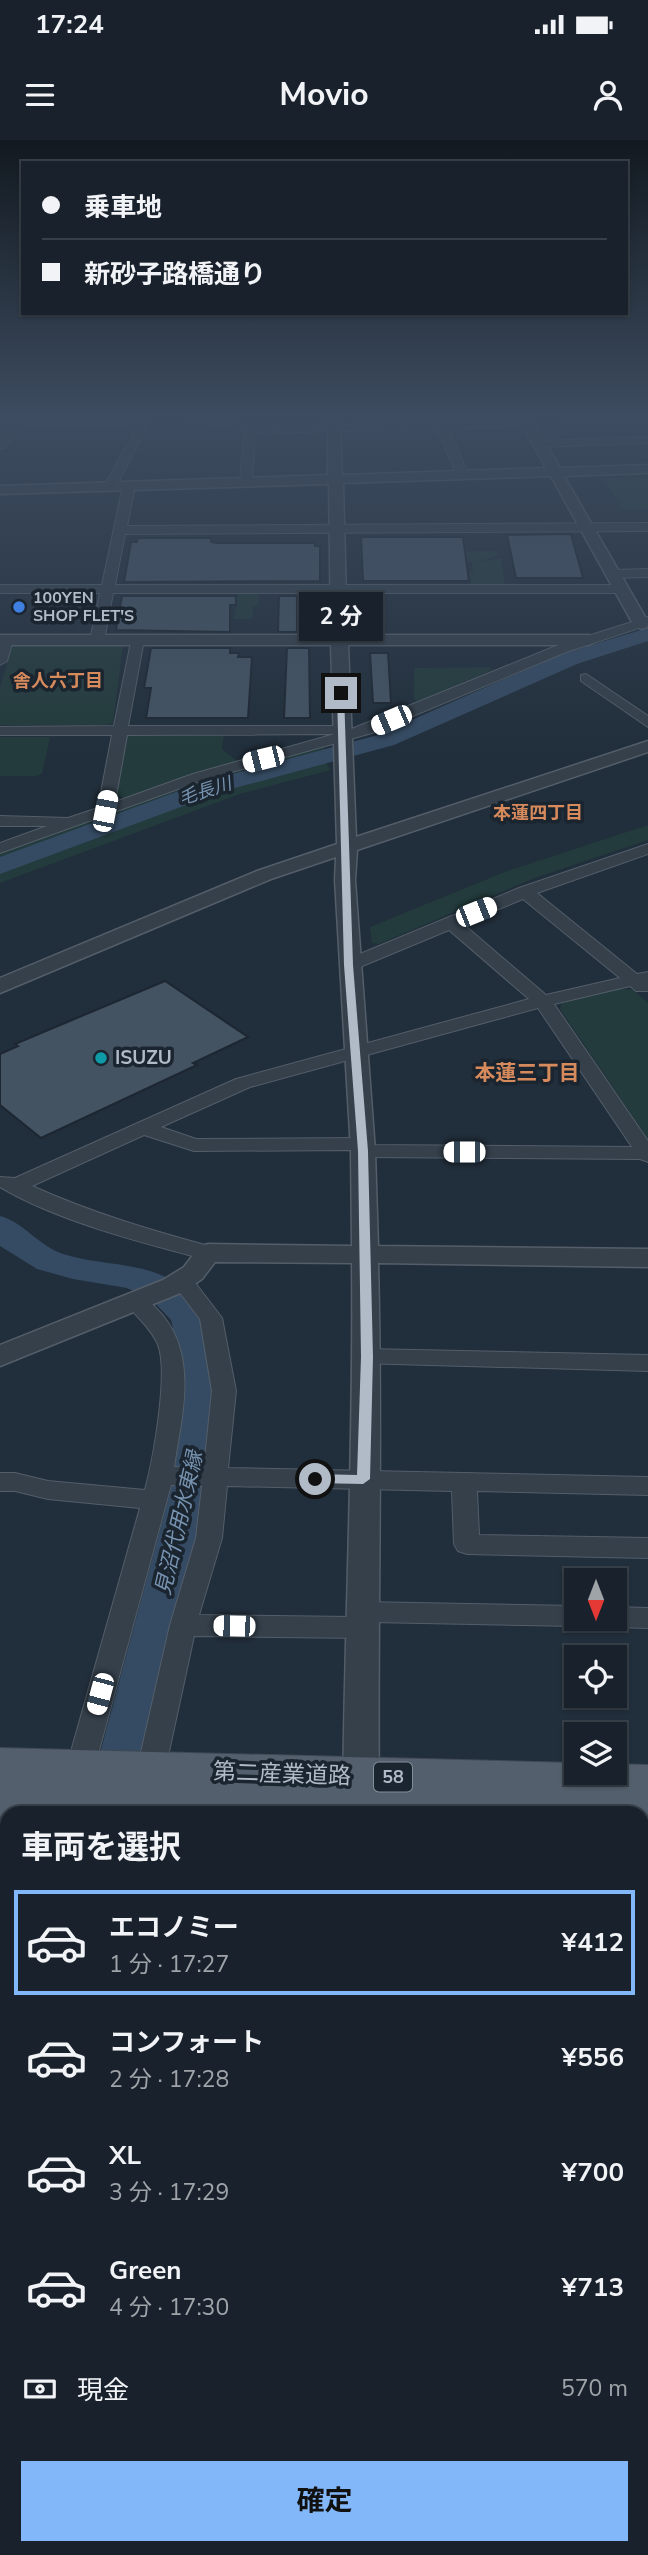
<!DOCTYPE html>
<html lang="ja">
<meta charset="utf-8">
<style>
body{margin:0;font-family:"Nunito Sans","Noto Sans JP",sans-serif;background:#262f38;color:#f1f3f6;height:100vh;display:flex;flex-direction:column;font-size:26px;white-space:nowrap}
*{box-sizing:border-box;margin:0}
p{font-size:23px;color:#9fa4a9}
.icon{flex:none;width:38px;height:38px;fill:none;stroke:currentColor;stroke-width:2;stroke-linecap:round;stroke-linejoin:round}
.map{position:relative;flex:1;overflow:hidden}
.drawer{position:absolute;left:0px;top:1666px;width:649px;height:749px;display:flex;flex-direction:column;background:#19222c;border-radius:21px 21px 0 0;box-shadow:0 2px 5px #0004,0 0 0 2px #373f48}
.drawer>*{flex:none}
.top-card{position:absolute;left:21px;top:21px;width:607px;height:154px;border-radius:0px;box-shadow:0 2px 5px #0004,0 0 0 2px #373f48;display:grid;align-content:center;height:154px;padding:0 21px;background:#19222c}
.needle{width:46px;rotate:180deg}
.fabs{position:absolute;left:564px;top:1428px;display:grid;gap:14px}
.fabs a{display:grid;place-items:center;width:63px;height:63px;border-radius:0px;background:#19222c;box-shadow:0 2px 5px #0004,0 0 0 2px #373f48;font-size:35px}
.end{position:absolute;width:32px;height:32px;margin:-16px;border:9px solid #b0bbc7;background:#111;box-shadow:0 0 0 4px #111}
.from{border-radius:50%}
.bubble{position:absolute;height:49px;border-radius:0px;background:#19222c;box-shadow:0 2px 5px #0004,0 0 0 2px #373f48;font-size:23px;font-weight:700;line-height:49px;text-align:center}
.car{position:absolute;width:21px;height:42px;margin:-21px -10px;border-radius:9px;box-shadow:0 0 5px 2px #0007;background:linear-gradient(#fff 24%,#345 0 40%,#fff 0 76%,#345 0 86%,#fff 0)}
.top-card b{display:flex;align-items:center;gap:24px;height:66px;font-size:26px}
.top-card b+b{border-top:2px solid #373f48}
.top-card i{width:18px;height:18px;background:#f1f3f6}
ul{padding:0;list-style:none}
li{display:flex;align-items:center;gap:21px;height:105px;margin:0 14px 10px;padding:0 7px;border:4px solid transparent;border-radius:0px}
li div{flex:1}
li b{display:block;font-size:26px}
li em{font-style:normal;font-weight:700}
li.current{border-color:#82b8fa}
li>.icon{width:63px;height:63px;stroke-width:1.5}
h2{padding:0 21px;font-size:32px;line-height:84px}
.pay{display:flex;align-items:center;gap:18px;height:77px;padding:0 21px;font-size:26px}
.pay p{margin-inline-start:auto}
.primary-button{display:flex;gap:14px;margin-top:auto;padding:14px 21px}
.primary-button a{flex:1;height:80px;border-radius:0px;background:#82b8fa;color:#111;font-size:28px;font-weight:700;line-height:80px;text-align:center}
.status{display:flex;justify-content:space-between;align-items:center;height:49px;padding:0 35px;background:#19222c;direction:ltr}
.status svg{height:19px;fill:currentColor}
header{display:flex;justify-content:space-between;align-items:center;height:91px;padding:0 21px;background:#19222c;font-size:32px;font-weight:700}
.map>svg:first-child{display:block}
.green{fill:#233b3c}
.lines{fill:none;stroke-linecap:round;stroke-linejoin:round}
.river{fill:#354b63;fill-rule:evenodd}
.building{fill:#445362;stroke:#1d2732;stroke-width:2}
.minor-casing{stroke:#535e69;stroke-width:2}
.tertiary-casing{stroke:#535e69;stroke-width:3}
.primary-casing{stroke:#3e4954;stroke-width:2}
.minor{fill:#35404b;fill-rule:evenodd}
.tertiary{fill:#35404b;fill-rule:evenodd}
.primary{fill:#535f6c;fill-rule:evenodd}
.route{fill:#b0bbc7}
.shop-dot{fill:#3f7fe0;stroke:#1b2530;stroke-width:2.5}
.culture-dot{fill:#0f9aa8;stroke:#1b2530;stroke-width:2.5}
.labels{text-anchor:middle;dominant-baseline:central;stroke-width:7;stroke-linejoin:round;paint-order:stroke}
.far-poi-label{font-size:16px;font-weight:bold;fill:#b0bbc7;stroke:#1b2530;text-anchor:start}
.far-neighbourhood-label{font-size:18px;font-weight:bold;fill:#d78a5c;stroke:#1b2530}
.far-water-label{font-size:18px;font-style:italic;fill:#7793b0;stroke:#1b2530}
.shield{fill:#1b2530;stroke:#838e9a;stroke-width:2}
.shield-label{font-size:18px;font-weight:bold;fill:#b0bbc7}
.poi-label{font-size:19px;font-weight:bold;fill:#b0bbc7;stroke:#1b2530;text-anchor:start}
.neighbourhood-label{font-size:21px;font-weight:bold;fill:#d78a5c;stroke:#1b2530}
.water-label{font-size:21px;font-style:italic;fill:#7793b0;stroke:#1b2530}
.near-street-label{font-size:23px;fill:#b0bbc7;stroke:#1b2530}
</style>
<div class="status"><b>17:24</b><svg viewBox="0 0 49 12"><path d="M0 12V9h3v3zM5 12V6h3v6zM10 12V3h3v9zM15 12V0h3v12zM26 1h20v11H26zM47 4h2v5h-2z"/></svg></div>
<header><svg class="icon" aria-label="menu" viewBox="0 0 24 24"><path d="M4 6h16M4 12h16M4 18h16"/></svg>Movio<svg class="icon" aria-label="person" viewBox="0 0 24 24"><circle cx="12" cy="8" r="4"/><path d="M4 21q1-7 8-7t8 7"/></svg></header>
<div class="map">
<svg width="648" height="2415" viewBox="0 0 648 2415">
<rect width="100%" height="100%" fill="#212e3b"/>
<g class="green">
<polygon points="539,275 648,275 648,281 566,284 561,277"/>
<polygon points="648,337 648,369 623,370 603,338"/>
<polygon points="497,411 497,416 474,423 501,418 505,445 471,445 469,433 473,433 472,422 361,423 360,412"/>
<polygon points="238,452 258,452 259,464 253,467 252,479 234,479"/>
<polygon points="12,505 123,505 113,583 106,585 0,585 0,547"/>
<polygon points="489,527 492,530 418,561 414,559 414,528"/>
<polygon points="132,594 224,595 222,609 238,622 195,633 127,658 116,656 127,596"/>
<polygon points="0,597 50,597 42,634 36,636 0,636"/>
<polygon points="321,607 325,608 324,613 215,643 0,718 0,712 207,638"/>
<polygon points="325,621 331,630 240,654 0,743 0,732 205,656"/>
<polygon points="648,685 648,700 532,739 379,804 372,803 370,787 507,731"/>
<polygon points="619,848 633,850 648,863 648,999 560,869 562,862"/>
</g>
<g class="lines">
<g class="river">
<polygon points="648,488 648,501 577,524 394,605 224,651 0,734 0,717 206,641 378,595 561,514"/>
<path d="M 0,1076 C 23,1082 39,1106 63,1114 C 106,1128 157,1119 191,1156 C 258,1228 194,1419 172,1503 C 157,1560 143,1616 130,1673 L 84,1673 L 173,1341 L 181,1268 L 180,1220 L 171,1180 L 153,1161 L 127,1148 L 73,1139 L 37,1129 L 0,1106 Z"/>
<rect x="65" y="2408" width="62" height="7"/>
</g>
</g>
<g class="building">
<polygon points="571,394 583,438 516,438 507,395"/>
<polygon points="361,397 463,397 469,441 363,441"/>
<polygon points="138,398 211,398 211,402 216,403 315,403 315,406 320,406 320,441 124,442 131,402 137,402"/>
<polygon points="122,456 236,456 236,465 230,465 230,492 116,490"/>
<polygon points="279,456 297,456 297,492 278,492"/>
<polygon points="151,508 230,508 230,513 239,513 238,517 252,517 248,578 146,578 151,548 144,548"/>
<polygon points="287,508 309,508 310,578 284,578"/>
<polygon points="370,513 388,513 391,563 373,563"/>
<polygon points="165,841 248,897 193,923 197,925 41,998 0,965 0,914 18,906 15,904"/>
</g>
<g class="lines">
<g class="minor-casing">
<g id="minor">
<polygon points="18,275 139,282 143,275 153,275 116,347 110,350 104,347 136,288 23,284 4,308 0,309 0,299 12,284 0,283 0,277"/>
<polygon points="181,275 201,275 250,287 434,283 431,275 441,275 445,283 529,281 534,284 529,287 448,289 469,335 463,338 457,335 437,289 255,293 252,342 246,345 240,342 244,292"/>
<polygon points="648,297 648,303 540,307 535,304 540,301"/>
<polygon points="129,343 135,346 127,386 648,383 648,391 125,394 115,445 621,445 627,449 621,453 113,453 104,500 97,504 90,500 100,453 0,453 0,445 102,445 123,346"/>
<polygon points="648,429 648,437 612,438 606,434 612,430"/>
<path d="M 648,477 L 648,485 L 566,512 L 372,593 L 203,640 L 0,713 L 0,703 L 47,686 L 0,686 L 0,676 L 68,678 L 98,668 L 112,595 L 0,595 L 0,587 L 114,586 L 132,497 L 142,497 L 144,500 L 128,586 L 342,586 L 349,590 L 556,506 ZM 335,594 L 193,634 L 115,662 L 127,595 Z"/>
<polygon points="6,496 13,500 7,521 0,525 0,499"/>
<polygon points="586,534 648,576 648,587 581,541 581,535"/>
<path d="M 648,704 L 648,714 L 537,753 L 637,834 L 648,832 L 648,851 L 636,851 L 630,846 L 554,864 L 648,1001 L 648,1022 L 640,1019 L 363,1017 L 356,1015 L 354,1010 L 194,1011 L 144,995 L 32,1046 C 92,1073 153,1091 216,1108 L 219,1113 L 216,1118 L 208,1120 C 143,1103 57,1081 0,1047 L 0,1037 L 15,1038 L 236,939 L 529,859 L 449,790 L 355,829 L 349,830 L 340,825 L 343,821 L 519,748 ZM 523,759 L 620,838 L 546,855 L 463,784 ZM 538,868 L 632,1007 L 371,1005 L 369,1000 L 362,998 L 196,999 L 161,987 L 250,947 Z"/>
<path d="M 182,1134 L 190,1136 L 222,1178 L 236,1251 L 228,1328 L 648,1337 L 648,1355 L 477,1351 L 479,1395 L 648,1398 L 648,1418 L 467,1414 L 458,1411 L 454,1404 L 452,1351 L 227,1346 L 222,1398 L 199,1475 L 352,1477 L 349,1472 L 353,1465 L 362,1462 L 576,1466 L 576,1479 L 588,1479 L 585,1483 L 576,1486 L 371,1482 L 374,1488 L 370,1495 L 361,1498 L 194,1496 L 165,1630 L 161,1638 L 151,1642 L 141,1638 L 137,1630 L 170,1485 L 196,1398 L 202,1346 L 171,1345 L 94,1629 L 86,1673 L 58,1673 L 66,1629 L 140,1368 L 48,1359 L 15,1351 L 0,1351 L 0,1333 L 15,1333 L 48,1341 L 145,1350 C 153,1320 169,1233 158,1205 C 151,1187 136,1178 126,1162 L 129,1157 C 143,1153 147,1159 156,1168 C 200,1212 182,1273 174,1327 L 204,1328 L 212,1251 L 200,1179 L 171,1141 L 174,1136 Z"/>
<polygon points="367,1209 648,1215 648,1231 359,1223 356,1217 359,1211"/>
<polygon points="614,1467 648,1468 648,1488 614,1487 605,1484 602,1479 614,1479"/>
<polygon points="647,1663 648,1663 648,1927 642,1925 642,1673 634,1673 637,1666"/>
<polygon points="0,1923 7,1924 7,1956 0,1955"/>
<rect x="642" y="2103" width="6" height="34"/>
<polygon points="645,2378 648,2379 648,2415 628,2415 627,2408 642,2408 642,2379"/>
<polygon points="24,2408 62,2408 61,2415 23,2415"/>
<polygon points="117,2408 155,2408 156,2415 118,2415"/>
<rect x="388" y="2408" width="38" height="7"/>
</g>
</g>
<g class="tertiary-casing">
<path id="tertiary" d="M 328,275 L 340,275 L 342,335 L 546,328 L 517,275 L 530,275 L 560,328 L 648,325 L 648,333 L 564,336 L 648,482 L 647,487 L 641,489 L 633,484 L 551,336 L 343,343 L 347,495 L 589,495 L 597,500 L 589,505 L 348,505 L 356,697 L 648,601 L 648,612 L 357,710 L 355,740 L 375,1011 L 378,1106 L 648,1109 L 648,1127 L 378,1123 C 383,1300 377,1477 379,1654 L 373,1665 L 361,1669 L 349,1665 L 343,1654 C 345,1477 354,1300 352,1123 L 215,1122 L 202,1139 L 183,1152 L 0,1226 L 0,1205 L 163,1140 L 184,1127 L 199,1107 L 208,1104 L 352,1106 L 351,1011 L 335,740 L 336,717 L 271,739 L 0,853 L 0,838 L 257,731 L 337,704 L 331,505 L 0,505 L 0,495 L 331,495 L 329,344 L 0,354 L 0,346 L 328,335 Z"/>
</g>
<g class="primary-casing">
<polygon id="primary" points="0,1608 576,1623 576,1633 614,1633 614,1624 648,1625 648,1695 642,1695 642,1673 620,1673 624,1664 613,1664 617,1673 7,1673 7,1677 0,1677"/>
</g>
<use href="#minor" class="minor"/>
<use href="#tertiary" class="tertiary"/>
<use href="#primary" class="primary"/>
</g>
<linearGradient id="sky" x2="0" y2="1"><stop stop-color="#121920"/><stop offset="0.45" stop-color="#3d4c60"/><stop offset="1" stop-color="#3d4c60" stop-opacity="0"/></linearGradient>
<rect width="648" height="613" fill="url(#sky)"/>
<polygon class="route" points="341,551 344,553 353,825 368,1011 373,1217 370,1339 363,1344 315,1343 309,1339 315,1334 357,1335 361,1217 358,1011 344,825 337,553"/>
<circle class="shop-dot" cx="19" cy="467" r="7"/>
<circle class="culture-dot" cx="101" cy="918" r="7"/>
<g class="labels">
<g class="far-poi-label">
<text x="33" y="458">100YEN<tspan x="33" dy="18">SHOP FLET'S</tspan></text>
</g>
<g class="far-neighbourhood-label">
<text x="58" y="541">舎人六丁目</text>
<text x="538" y="673">本蓮四丁目</text>
</g>
<g class="far-water-label">
<text transform="translate(205 651) rotate(-18)">毛長川</text>
</g>
<rect class="shield" x="374" y="1622.5" width="38" height="29" rx="5"/>
<g class="shield-label">
<text x="393" y="1637">58</text>
</g>
<g class="poi-label">
<text x="115" y="918">ISUZU</text>
</g>
<g class="neighbourhood-label">
<text x="527" y="933">本蓮三丁目</text>
</g>
<g class="water-label">
<text transform="translate(179 1383) rotate(-77)">見沼代用水東縁</text>
</g>
<g class="near-street-label">
<text transform="translate(282 1634) rotate(2)">第二産業道路</text>
</g>
</g>
</svg>
<div class="fabs">
<a><svg class="needle" viewBox="-14 -14 28 28"><path d="M0-13l5 13h-10z" fill="#e53935"/><path d="M0 13l5-13h-10z" fill="#9fa4a9"/></svg></a>
<a><svg class="icon" aria-label="locate" viewBox="0 0 24 24"><circle cx="12" cy="12" r="6"/><path d="M12 2v4M12 18v4M2 12h4M18 12h4"/></svg></a>
<a><svg class="icon" aria-label="layers" viewBox="0 0 24 24"><path d="M12 4l9 5-9 5-9-5zM3 14l9 5 9-5"/></svg></a>
</div>
<i class="end from" style="left:315px;top:1339px"></i>
<i class="end" style="left:341px;top:553px"></i>
<div class="bubble" style="left:299px;top:452px;width:84px">2 分</div>
<i class="car" style="left:391px;top:580px;rotate:247deg"></i>
<i class="car" style="left:263px;top:619px;rotate:256deg"></i>
<i class="car" style="left:105px;top:671px;rotate:11deg"></i>
<i class="car" style="left:476px;top:772px;rotate:68deg"></i>
<i class="car" style="left:464px;top:1012px;rotate:270deg"></i>
<i class="car" style="left:234px;top:1486px;rotate:271deg"></i>
<i class="car" style="left:100px;top:1554px;rotate:195deg"></i>
<div class="top-card">
<b><i class="from"></i>乗車地</b>
<b><i></i>新砂子路橋通り</b>
</div>
<section class="drawer">
<h2>車両を選択</h2>
<ul>
<li class="current"><svg class="icon" aria-label="car" viewBox="0 0 24 24"><path d="M5 17H2v-5l4-1 3-4h7l3 4 3 1v5h-3M9 17h6M6 11h13"/><circle cx="7" cy="17" r="2"/><circle cx="17" cy="17" r="2"/></svg><div><b>エコノミー</b><p>1 分 · 17:27</p></div><em>¥412</em></li>
<li><svg class="icon" aria-label="car" viewBox="0 0 24 24"><path d="M5 17H2v-5l4-1 3-4h7l3 4 3 1v5h-3M9 17h6M6 11h13"/><circle cx="7" cy="17" r="2"/><circle cx="17" cy="17" r="2"/></svg><div><b>コンフォート</b><p>2 分 · 17:28</p></div><em>¥556</em></li>
<li><svg class="icon" aria-label="car" viewBox="0 0 24 24"><path d="M5 17H2v-5l4-1 3-4h7l3 4 3 1v5h-3M9 17h6M6 11h13"/><circle cx="7" cy="17" r="2"/><circle cx="17" cy="17" r="2"/></svg><div><b>XL</b><p>3 分 · 17:29</p></div><em>¥700</em></li>
<li><svg class="icon" aria-label="car" viewBox="0 0 24 24"><path d="M5 17H2v-5l4-1 3-4h7l3 4 3 1v5h-3M9 17h6M6 11h13"/><circle cx="7" cy="17" r="2"/><circle cx="17" cy="17" r="2"/></svg><div><b>Green</b><p>4 分 · 17:30</p></div><em>¥713</em></li>
</ul>
<div class="pay"><svg class="icon" aria-label="cash" viewBox="0 0 24 24"><path d="M3 7h18v10H3z"/><circle cx="12" cy="12" r="2"/></svg>現金<p>570 m</p></div>
<div class="primary-button"><a>確定</a></div>
</section>
</div>
